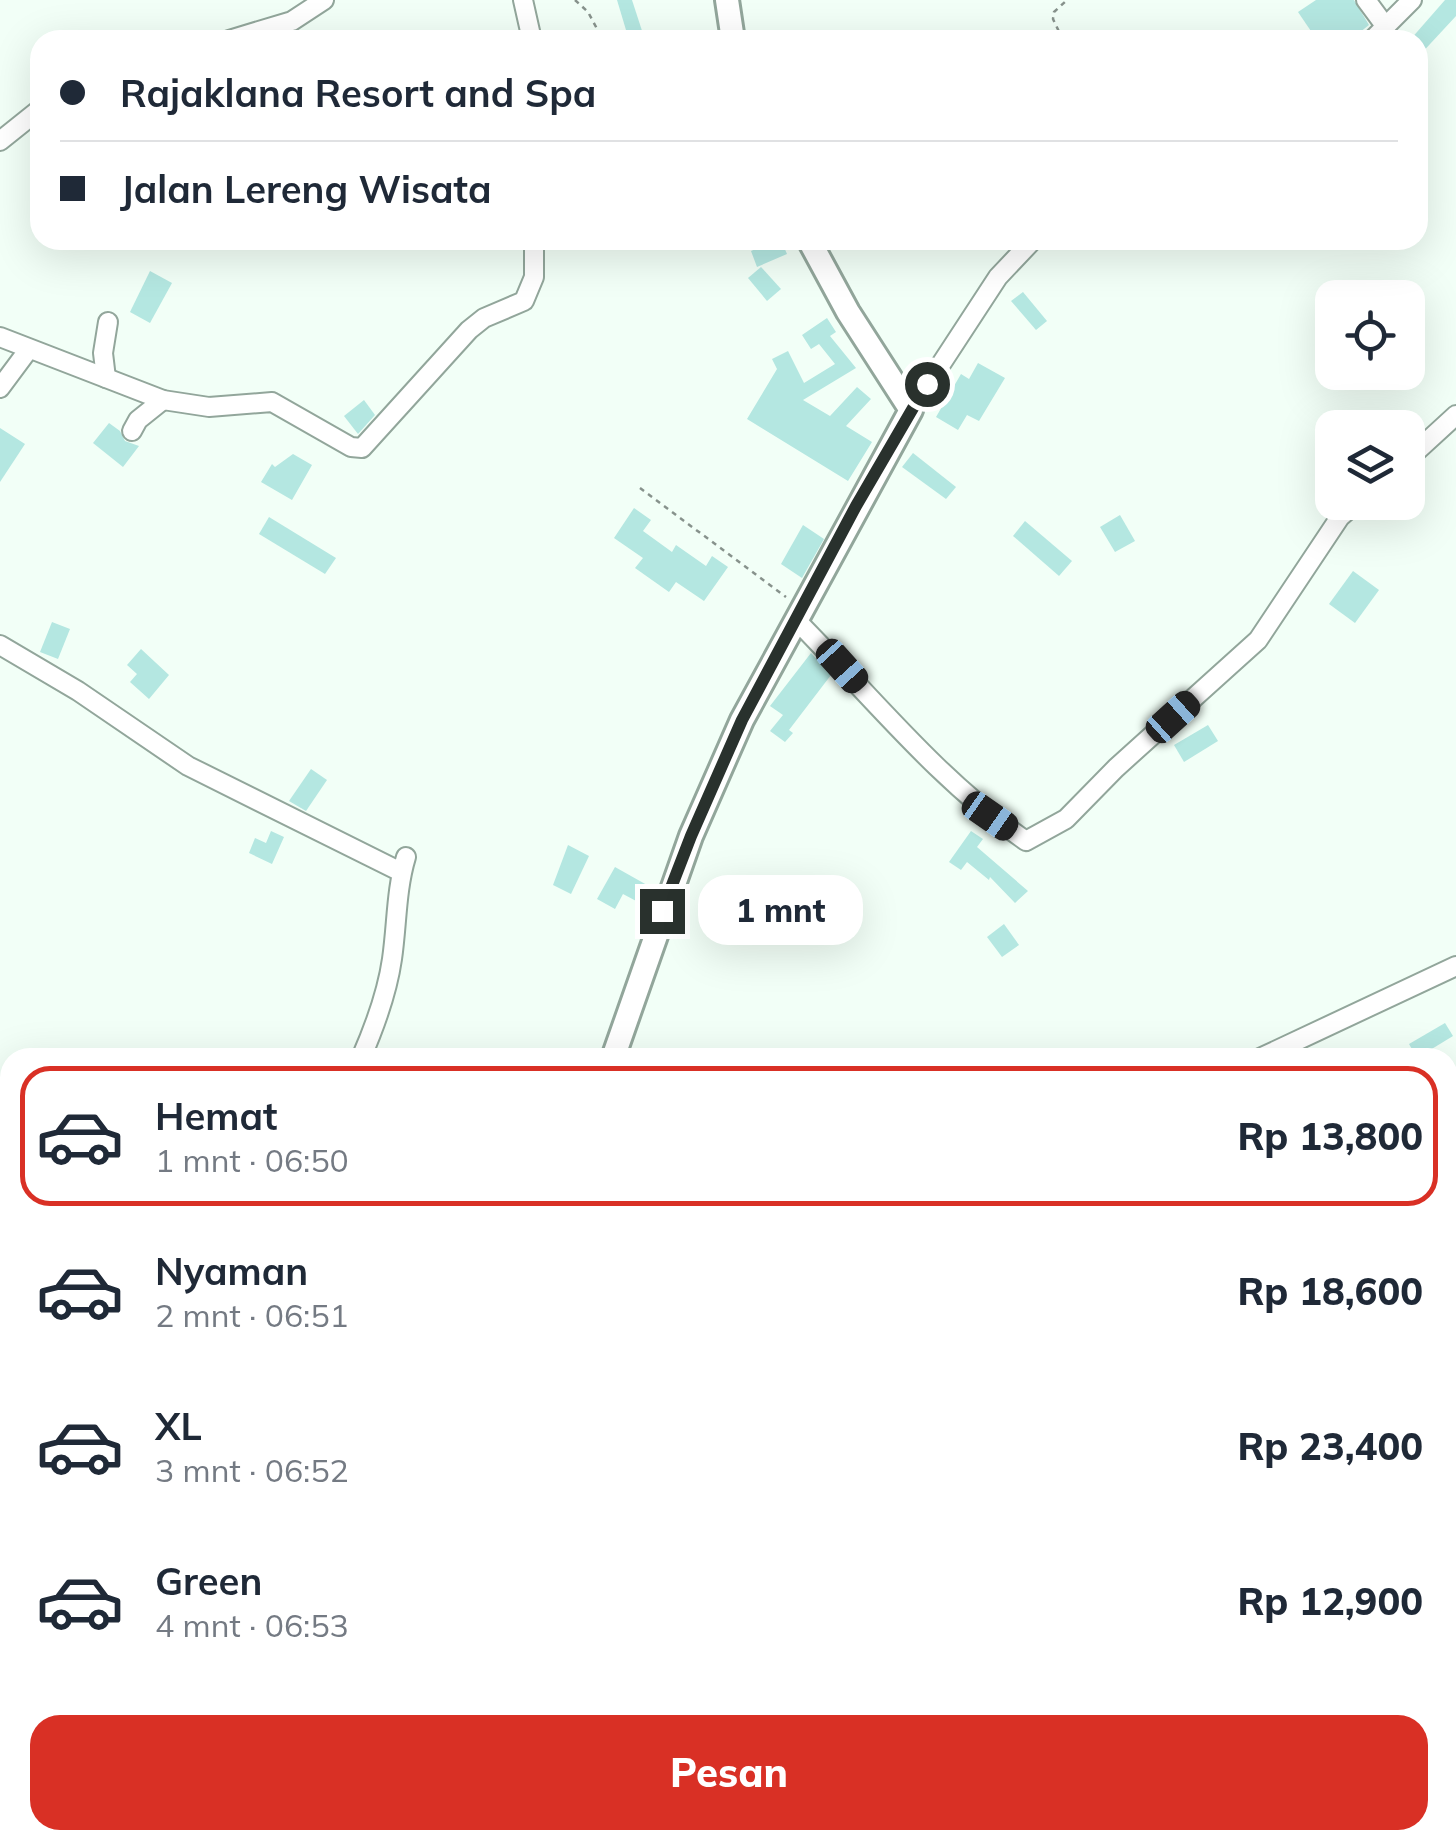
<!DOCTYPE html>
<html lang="id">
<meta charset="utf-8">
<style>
body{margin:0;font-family:Mulish,sans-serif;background:#f6f6f7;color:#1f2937;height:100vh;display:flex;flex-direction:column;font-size:38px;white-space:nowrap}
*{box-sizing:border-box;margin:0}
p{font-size:32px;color:#747a83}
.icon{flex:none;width:55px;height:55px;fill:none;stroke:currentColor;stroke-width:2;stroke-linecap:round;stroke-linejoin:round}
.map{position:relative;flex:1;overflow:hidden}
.details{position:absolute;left:0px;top:1048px;width:1458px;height:802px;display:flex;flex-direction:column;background:#fff;border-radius:30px 30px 0 0;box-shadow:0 10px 40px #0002}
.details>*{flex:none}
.banner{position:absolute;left:30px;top:30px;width:1398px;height:220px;border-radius:30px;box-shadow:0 10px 40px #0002;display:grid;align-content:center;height:220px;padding:0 30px;background:#fff}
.fabs{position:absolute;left:1315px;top:280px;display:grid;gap:20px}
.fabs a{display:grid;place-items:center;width:110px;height:110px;border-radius:20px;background:#fff;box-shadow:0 10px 40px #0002;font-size:50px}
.end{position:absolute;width:45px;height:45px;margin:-22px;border:12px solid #29312d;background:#fff;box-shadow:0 0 0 5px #fff}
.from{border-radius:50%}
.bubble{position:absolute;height:70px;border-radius:30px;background:#fff;box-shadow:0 10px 40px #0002;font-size:32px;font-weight:800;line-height:70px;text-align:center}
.car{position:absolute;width:30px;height:60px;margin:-30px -15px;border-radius:12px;box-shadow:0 0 8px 2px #0007;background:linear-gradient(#222 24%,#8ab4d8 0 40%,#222 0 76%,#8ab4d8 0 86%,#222 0)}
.banner b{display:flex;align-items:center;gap:35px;height:95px;font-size:38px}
.banner b+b{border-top:2px solid #e0e1e3}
.banner i{width:25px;height:25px;background:#1f2937}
ul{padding:18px 0 0;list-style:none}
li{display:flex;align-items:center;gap:30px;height:140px;margin:0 20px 15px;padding:0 10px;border:5px solid transparent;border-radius:30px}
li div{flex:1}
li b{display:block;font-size:38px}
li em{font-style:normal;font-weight:800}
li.active{border-color:#d93025}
li>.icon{width:90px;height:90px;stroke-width:1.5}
.action{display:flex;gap:20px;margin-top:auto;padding:20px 30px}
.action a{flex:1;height:115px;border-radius:30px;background:#d93025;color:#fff;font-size:40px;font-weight:800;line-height:115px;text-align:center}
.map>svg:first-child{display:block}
.building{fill:#b4e7e1}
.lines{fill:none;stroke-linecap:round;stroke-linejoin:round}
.minor-casing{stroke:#92a69b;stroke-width:22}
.major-casing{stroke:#92a69b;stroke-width:28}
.path{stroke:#87928c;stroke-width:2.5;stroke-dasharray:5 5;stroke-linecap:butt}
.minor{stroke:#fff;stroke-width:18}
.major{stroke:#fff;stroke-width:22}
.route{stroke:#29312d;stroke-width:12}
</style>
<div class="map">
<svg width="1456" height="1848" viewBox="0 0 1456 1848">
<rect width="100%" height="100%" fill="#f2fff7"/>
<g class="building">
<polygon points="617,0 632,0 645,40 629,40"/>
<polygon points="1316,0 1354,0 1369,25 1350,40 1317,40 1298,12"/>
<polygon points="1445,0 1456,0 1456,16 1418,57 1418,40 1410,40"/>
<polygon points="776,240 781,240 787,254 757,267 751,251"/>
<polygon points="761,267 781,289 767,301 748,278"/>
<polygon points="150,271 172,283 150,323 130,312"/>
<polygon points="1023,292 1047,321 1036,330 1011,301"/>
<polygon points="827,318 836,332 830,336 856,368 803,400 830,416 857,387 871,399 846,426 872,442 848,481 747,419 777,369 772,359 788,351 804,383 835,364 819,344 811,349 802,335"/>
<polygon points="978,363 1005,378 979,421 967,415 958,430 936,417 961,374 969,379"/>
<polygon points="364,400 375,415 358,434 344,416"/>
<polygon points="109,423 120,431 125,441 139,446 123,467 93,443"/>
<polygon points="0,428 25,444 0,482"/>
<polygon points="913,453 956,487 946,499 902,467"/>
<polygon points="293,454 312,465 292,500 261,482 272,464 275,467"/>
<polygon points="634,508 651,520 643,531 672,552 676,545 706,566 712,556 728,567 704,601 676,582 669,592 635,568 643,558 614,538"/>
<polygon points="1120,515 1135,541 1115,552 1100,527"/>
<polygon points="269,517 336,558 325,574 259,534"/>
<polygon points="1025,521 1072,561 1059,576 1013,536"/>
<polygon points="803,525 824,539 802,578 781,564"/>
<polygon points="1353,571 1379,590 1355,623 1329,604"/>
<polygon points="52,622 70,629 58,659 40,652"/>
<polygon points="141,649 169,675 149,699 130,682 137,674 127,665"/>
<polygon points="811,653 831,675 789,730 793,733 785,742 770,731 783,715 770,706"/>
<polygon points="1208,725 1218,741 1184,762 1174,745"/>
<polygon points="311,769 327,780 306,811 289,801"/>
<polygon points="271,831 284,837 272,864 249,853 255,838 266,843"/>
<polygon points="971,831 983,839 977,847 1028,891 1015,903 990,877 989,880 967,862 961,870 949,862"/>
<polygon points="568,845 589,856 571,894 553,885"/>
<polygon points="615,867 647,885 638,902 623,894 615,909 597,899"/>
<polygon points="1004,924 1019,945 1002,957 987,937"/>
<polygon points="1445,1023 1453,1036 1417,1058 1409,1044"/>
</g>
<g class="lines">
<g class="minor-casing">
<g id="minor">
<polyline points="523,0 532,40"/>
<polyline points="1366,0 1386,27"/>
<polyline points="229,40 292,21 324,0"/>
<polyline points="1372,40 1412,0"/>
<polyline points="0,141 40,109"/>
<polyline points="0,337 163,400 209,407 272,402 351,447 362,448 469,330 484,318 524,301 534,277 534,240"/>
<polyline points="106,378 103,353 108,322"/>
<polyline points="0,388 29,349"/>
<polyline points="911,410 998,277 1033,240"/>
<polyline points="132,431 138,420 163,400"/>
<polyline points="1408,459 1456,415"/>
<path d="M 797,621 C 872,697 938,780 1026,841 L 1066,819 L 1116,768 L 1258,640 L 1340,517 L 1357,502"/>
<polyline points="0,645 78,691 188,766 401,872"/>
<path d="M 361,1058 C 375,1026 387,994 392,959 C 397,925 396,890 406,857"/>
<polyline points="1260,1058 1456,966"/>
<polyline points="0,1124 10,1116"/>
<polyline points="0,1218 10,1210"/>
<polyline points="0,1264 3,1268 0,1269"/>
<polyline points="0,1472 10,1478"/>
<polyline points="0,1789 10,1784"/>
</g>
</g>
<g class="major-casing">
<g id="major">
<polyline points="727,0 733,40"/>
<polyline points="613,1058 691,836 742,720 911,410 848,312 809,240"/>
<polyline points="1448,1815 1456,1825"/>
<polyline points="986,1840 998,1848"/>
<polyline points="1085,1848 1097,1840"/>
</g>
</g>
<g class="path">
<polyline points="575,0 588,12 603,40"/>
<polyline points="1063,40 1053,19 1054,12 1067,0"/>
<polyline points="640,488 786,597"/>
<polyline points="1448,1598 1456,1607"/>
<polyline points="1448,1645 1456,1636"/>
<polyline points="344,1840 350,1848"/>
<polyline points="861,1848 872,1840"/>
</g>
<use href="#minor" class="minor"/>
<use href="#major" class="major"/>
</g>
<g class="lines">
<polyline class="route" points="662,911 691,836 742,720 856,506 927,384"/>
</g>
</svg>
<div class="fabs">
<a><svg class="icon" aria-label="locate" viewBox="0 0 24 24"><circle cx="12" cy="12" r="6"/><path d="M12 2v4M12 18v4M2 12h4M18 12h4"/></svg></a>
<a><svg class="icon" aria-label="layers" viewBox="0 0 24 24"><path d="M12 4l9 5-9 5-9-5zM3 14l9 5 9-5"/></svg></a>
</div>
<i class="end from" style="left:927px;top:384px"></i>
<i class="end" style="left:662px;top:911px"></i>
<div class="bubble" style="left:698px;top:875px;width:165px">1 mnt</div>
<i class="car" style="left:842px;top:666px;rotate:138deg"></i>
<i class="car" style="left:1173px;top:717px;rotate:48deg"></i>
<i class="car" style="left:990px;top:816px;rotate:125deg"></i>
<div class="banner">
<b><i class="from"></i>Rajaklana Resort and Spa</b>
<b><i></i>Jalan Lereng Wisata</b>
</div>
<section class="details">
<ul>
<li class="active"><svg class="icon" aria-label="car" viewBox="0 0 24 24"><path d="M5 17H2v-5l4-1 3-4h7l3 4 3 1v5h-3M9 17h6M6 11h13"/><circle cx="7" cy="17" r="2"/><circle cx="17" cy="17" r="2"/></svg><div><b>Hemat</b><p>1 mnt · 06:50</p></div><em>Rp 13,800</em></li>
<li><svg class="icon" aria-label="car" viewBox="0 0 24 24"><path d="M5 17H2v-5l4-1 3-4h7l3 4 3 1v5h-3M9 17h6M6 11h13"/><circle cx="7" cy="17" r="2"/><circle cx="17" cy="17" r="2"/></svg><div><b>Nyaman</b><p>2 mnt · 06:51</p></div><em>Rp 18,600</em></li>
<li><svg class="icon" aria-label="car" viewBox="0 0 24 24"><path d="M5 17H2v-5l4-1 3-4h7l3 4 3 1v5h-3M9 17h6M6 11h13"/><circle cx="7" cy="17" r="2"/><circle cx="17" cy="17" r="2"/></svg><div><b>XL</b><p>3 mnt · 06:52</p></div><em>Rp 23,400</em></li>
<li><svg class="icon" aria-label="car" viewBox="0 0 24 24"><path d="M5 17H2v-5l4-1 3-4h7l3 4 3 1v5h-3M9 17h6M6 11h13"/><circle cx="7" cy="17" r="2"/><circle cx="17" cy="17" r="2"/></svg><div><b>Green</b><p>4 mnt · 06:53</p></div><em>Rp 12,900</em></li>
</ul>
<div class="action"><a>Pesan</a></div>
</section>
</div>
